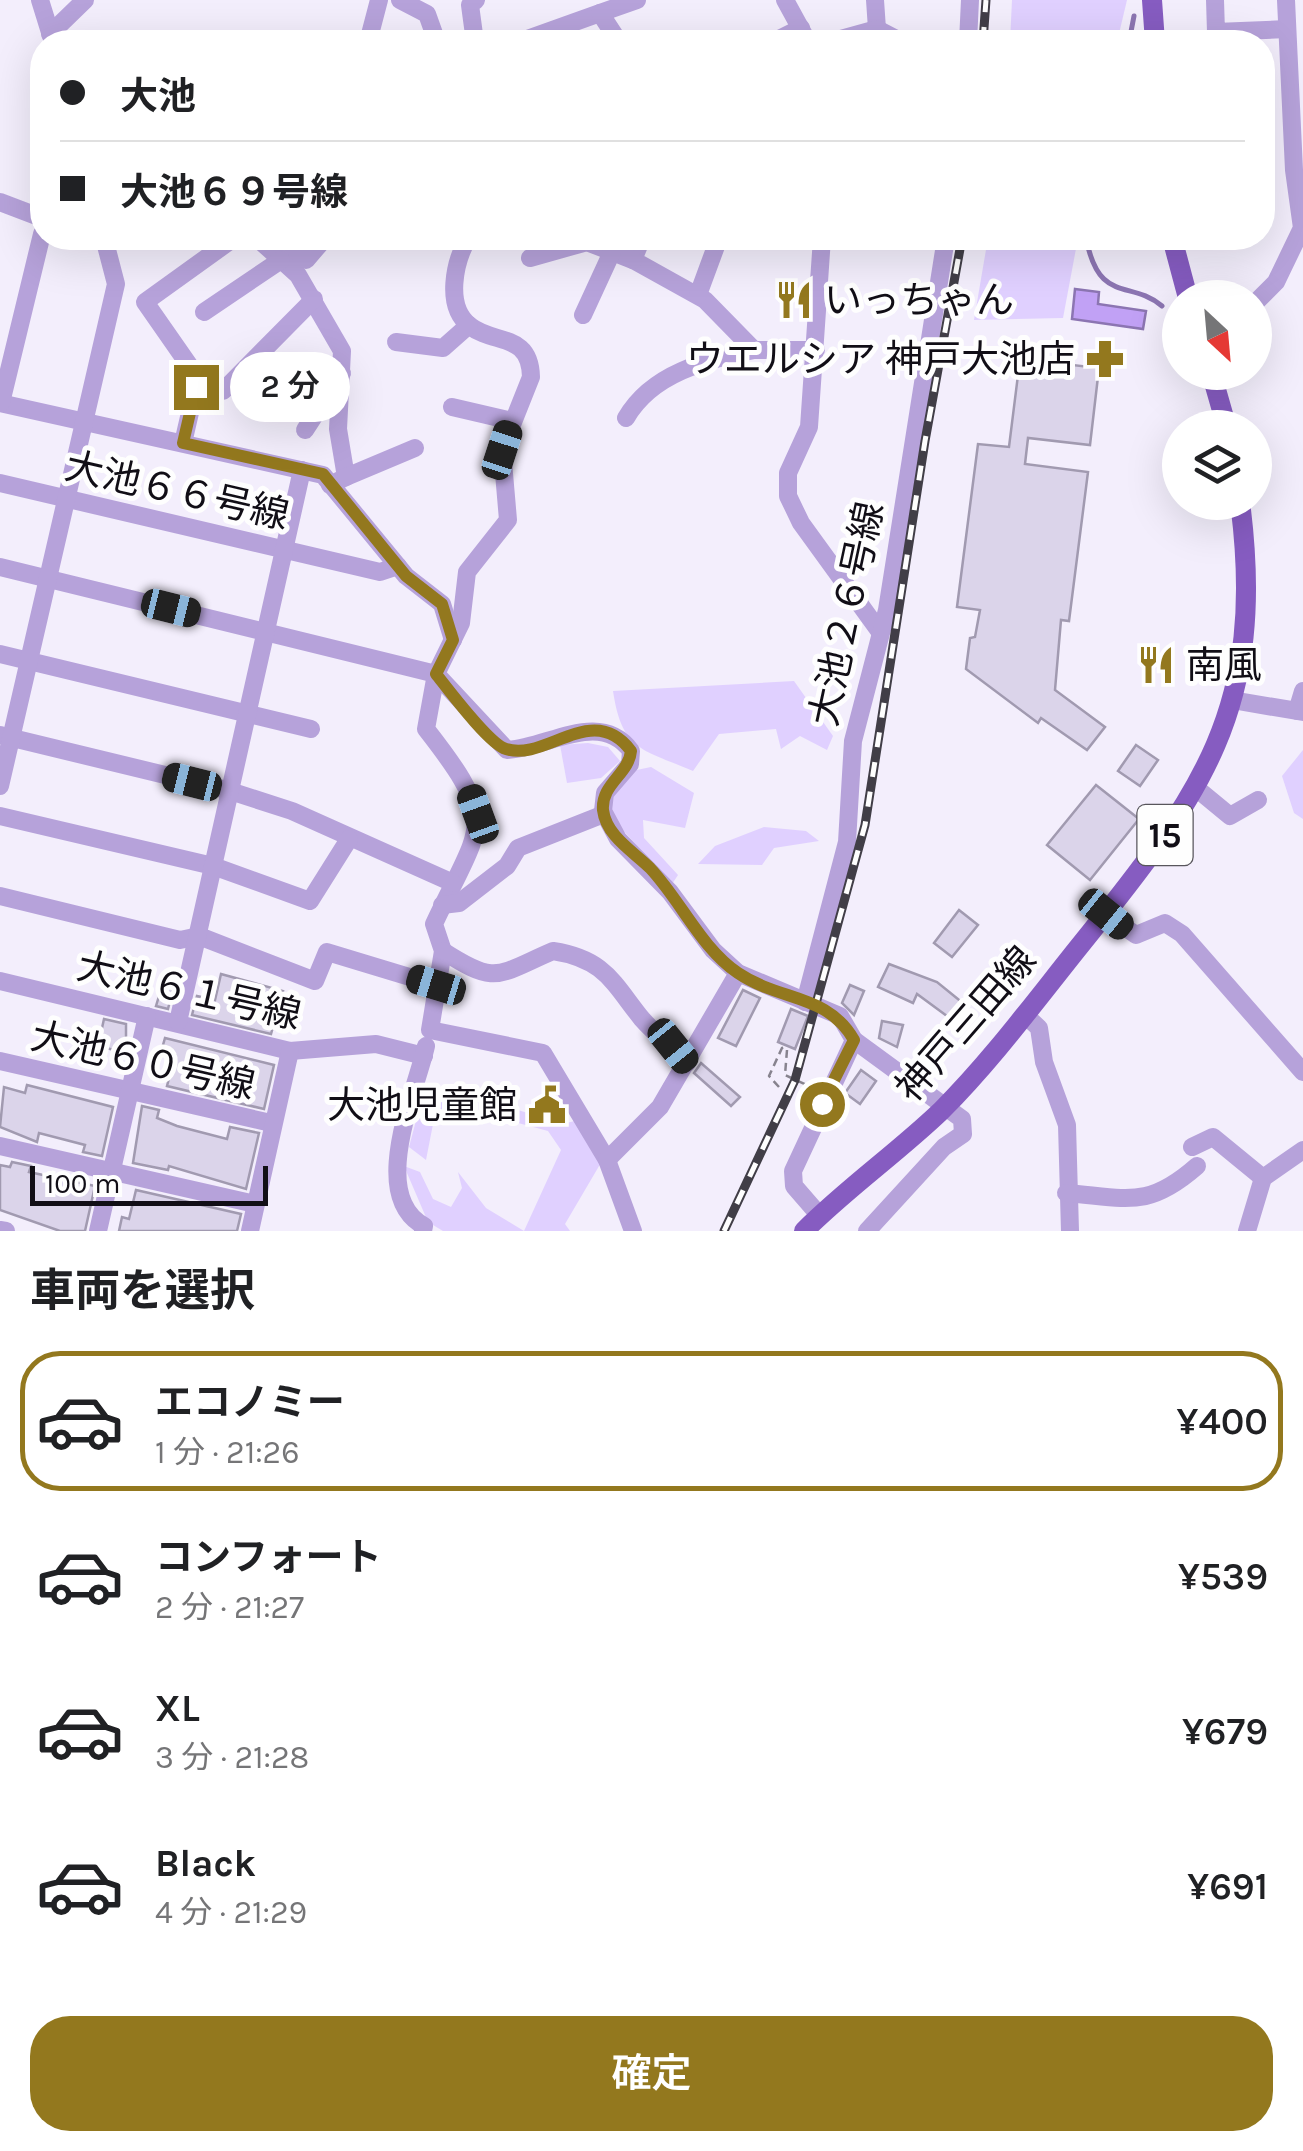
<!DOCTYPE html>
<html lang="ja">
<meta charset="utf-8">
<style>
body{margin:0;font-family:Karla,"Noto Sans JP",sans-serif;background:#f6f6f6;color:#202124;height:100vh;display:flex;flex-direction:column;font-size:38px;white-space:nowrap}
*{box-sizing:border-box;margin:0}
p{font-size:32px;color:#757577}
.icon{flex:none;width:55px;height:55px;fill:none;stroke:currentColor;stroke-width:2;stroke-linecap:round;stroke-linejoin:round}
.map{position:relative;height:1231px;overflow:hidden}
.sheet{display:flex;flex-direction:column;background:#fff;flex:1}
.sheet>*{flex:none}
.hud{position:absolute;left:30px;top:30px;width:1245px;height:220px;border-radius:40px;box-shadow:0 10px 40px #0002;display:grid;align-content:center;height:220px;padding:0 30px;background:#fff}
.needle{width:65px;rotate:154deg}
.tools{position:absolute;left:1162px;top:280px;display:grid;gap:20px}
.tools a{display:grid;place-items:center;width:110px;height:110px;border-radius:50%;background:#fff;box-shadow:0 10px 40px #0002;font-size:50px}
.scale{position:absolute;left:30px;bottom:25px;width:238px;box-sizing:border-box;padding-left:10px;border:5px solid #110e16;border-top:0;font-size:28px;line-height:35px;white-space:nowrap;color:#110e16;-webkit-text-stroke:8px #fefefe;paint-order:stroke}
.end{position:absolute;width:45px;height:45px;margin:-22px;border:12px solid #93781e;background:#fff;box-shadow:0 0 0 5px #fff}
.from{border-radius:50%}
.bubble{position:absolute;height:70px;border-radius:35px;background:#fff;box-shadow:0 10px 40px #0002;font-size:32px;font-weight:600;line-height:70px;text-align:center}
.car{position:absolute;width:30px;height:60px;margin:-30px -15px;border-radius:12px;box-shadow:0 0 8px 2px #0007;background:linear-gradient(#222 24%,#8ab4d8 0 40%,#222 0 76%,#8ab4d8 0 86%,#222 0)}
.hud b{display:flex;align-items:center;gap:35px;height:95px;font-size:38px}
.hud b+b{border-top:2px solid #e0e0e0}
.hud i{width:25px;height:25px;background:#202124}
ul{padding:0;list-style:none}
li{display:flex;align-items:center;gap:30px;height:140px;margin:0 20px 15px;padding:0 10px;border:5px solid transparent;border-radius:40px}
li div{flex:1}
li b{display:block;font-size:38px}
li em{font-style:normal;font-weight:600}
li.current{border-color:#93781e}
li>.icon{width:90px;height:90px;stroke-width:1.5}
h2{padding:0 30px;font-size:45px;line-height:120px}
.primary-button{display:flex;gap:20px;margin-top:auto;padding:20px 30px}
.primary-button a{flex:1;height:115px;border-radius:40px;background:#93781e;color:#fff;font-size:40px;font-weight:600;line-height:115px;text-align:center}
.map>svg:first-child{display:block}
.green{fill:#e0d0ff}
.water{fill:#c1a1f5;stroke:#8c75b2;stroke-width:2.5}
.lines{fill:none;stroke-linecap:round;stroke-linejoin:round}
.stream{stroke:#8c75b2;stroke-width:5}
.building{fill:#dbd4ea;stroke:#a19ab0;stroke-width:2.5}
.path{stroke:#87838e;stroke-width:2.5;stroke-dasharray:8 5;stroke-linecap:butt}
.minor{stroke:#b6a2da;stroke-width:18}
.major{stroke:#865cc1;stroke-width:20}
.rail-casing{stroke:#413e47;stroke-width:9}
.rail{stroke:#fefefe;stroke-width:5;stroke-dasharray:15;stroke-linecap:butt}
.route{stroke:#93781e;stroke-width:12}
.labels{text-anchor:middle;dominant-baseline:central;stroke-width:10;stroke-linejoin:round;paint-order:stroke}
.shield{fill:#fefefe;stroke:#58565c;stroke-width:2.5}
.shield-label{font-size:35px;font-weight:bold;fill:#110e16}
.poi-label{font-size:38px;fill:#110e16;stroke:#fefefe;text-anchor:start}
.street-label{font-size:38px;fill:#110e16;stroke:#fefefe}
</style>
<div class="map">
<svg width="1303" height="1231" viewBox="0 0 1303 1231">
<rect width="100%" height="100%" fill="#f3eefc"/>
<g class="green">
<polygon points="1012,0 1127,0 1117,42 1010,42"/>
<polygon points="988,238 1078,238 1063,318 974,320"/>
<path d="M 794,681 L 833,736 L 827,750 L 800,736 L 781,749 L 776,729 L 719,734 L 693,771 C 642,749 622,751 613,691 Z"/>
<polygon points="588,743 608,747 620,761 601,778 567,783 560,745"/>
<polygon points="1303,750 1303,819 1294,813 1282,776"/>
<polygon points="651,767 694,793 685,828 643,820 644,838 678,875 672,884 620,827 607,801 627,772"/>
<polygon points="764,827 806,831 819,841 774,848 762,865 698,864 715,846"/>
<polygon points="468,1094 562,1124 579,1120 602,1161 565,1224 570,1231 443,1231 428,1222 404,1166 420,1172 433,1199 451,1207 462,1188 458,1172 486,1208 524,1231 561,1150 548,1131 474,1111 435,1114 426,1160 409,1147 422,1098"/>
</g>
<polygon class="water" points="1075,289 1099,292 1098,304 1146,311 1143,329 1072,319"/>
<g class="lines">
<g class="stream">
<polyline points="1129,42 1134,16"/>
<path d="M 1086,238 C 1099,305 1130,279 1162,306"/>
</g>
</g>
<g class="building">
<polygon points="1020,359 1099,368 1090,445 1028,438 1025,464 1088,472 1069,621 1061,620 1055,690 1105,727 1087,750 1041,718 1038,723 966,669 970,638 975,637 980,610 957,607 978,444 1009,447"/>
<polygon points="1136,745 1158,760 1140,786 1118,771"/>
<polygon points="1096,785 1139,819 1090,880 1047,845"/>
<polygon points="959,910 978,925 952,957 934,943"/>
<polygon points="889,964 937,982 964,1004 951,1019 917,994 913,1003 878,987"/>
<polygon points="166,973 176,976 168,1009 156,1006"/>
<polygon points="221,974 283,991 271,1034 192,1015 197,996 215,1000"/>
<polygon points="850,985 864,991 854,1015 842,1003"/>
<polygon points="743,990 760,998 736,1046 718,1038"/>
<polygon points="791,1009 808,1016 795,1049 778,1042"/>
<polygon points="104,1019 126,1024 126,1053 98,1046"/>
<polygon points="882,1021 903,1025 897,1047 879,1038"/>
<polygon points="165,1038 274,1065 264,1109 167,1086 175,1055 161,1052"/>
<polygon points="701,1063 740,1097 731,1106 694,1073"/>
<polygon points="861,1070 876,1081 860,1104 845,1093"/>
<polygon points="27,1085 113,1107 102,1156 83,1152 85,1145 39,1133 37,1142 0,1127 4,1087 25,1093"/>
<polygon points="142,1106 159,1110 157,1118 177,1126 227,1139 230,1127 259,1133 246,1189 169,1166 168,1170 133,1163"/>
<polygon points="12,1162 31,1166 29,1172 95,1186 85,1231 60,1231 0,1210 0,1165 10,1167"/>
<polygon points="136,1190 241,1214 237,1231 119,1231 122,1217 129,1219"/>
</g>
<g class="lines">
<g class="path">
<polyline points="787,1050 785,1075 813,1088"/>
<polyline points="779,1087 769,1076 782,1048 788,1046"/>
</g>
<g class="minor">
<polyline points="40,0 53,42"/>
<polyline points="400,0 427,14 437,42"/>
<polyline points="785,0 808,42"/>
<polyline points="875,0 877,29"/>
<polyline points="1215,0 1216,32 1287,29"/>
<polyline points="50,34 85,0"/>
<polyline points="368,42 379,0"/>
<polyline points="475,42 470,5 476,0"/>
<polyline points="519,42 600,13"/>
<polyline points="619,42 600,13 637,0"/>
<polyline points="773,42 801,28"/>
<polyline points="830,42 877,29 902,42"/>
<polyline points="968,42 970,0"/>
<polyline points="0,202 42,218"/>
<polyline points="257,238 298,275 342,351 338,429 346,477 330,485"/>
<polyline points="284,238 306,260 325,238"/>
<path d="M 468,238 C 455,261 444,306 470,326 C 494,345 530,332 531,377 L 502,450 L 508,520 L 467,572 L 461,623 L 436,674 L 507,750 C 548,748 600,709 631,751 L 630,764 L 605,793 L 603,811 L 618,839 L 670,892 L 713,950 L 738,973 L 840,1016 L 854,1040 L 962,1119 L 963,1134 L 944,1147 L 867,1231"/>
<polyline points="642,238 633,260 705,300 754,350 816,350"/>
<polyline points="822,238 809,427 788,473 788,496 801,523 880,632"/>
<polyline points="530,258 587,242 633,260"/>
<polyline points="698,295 719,238"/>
<polyline points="1255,303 1276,282 1302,228 1294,170 1286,0"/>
<polyline points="204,312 281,260"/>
<polyline points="583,315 612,252"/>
<polyline points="396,342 443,348 469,325"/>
<polyline points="196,387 223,391 314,299"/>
<polyline points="0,403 323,475 406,576 442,604 453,640"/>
<polyline points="1,403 42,234"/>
<polyline points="452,407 512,421"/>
<path d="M 626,418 C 652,373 706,360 754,350"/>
<polyline points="305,430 342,373"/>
<polyline points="183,443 198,378 145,302 234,238"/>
<polyline points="346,477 415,448"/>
<polyline points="0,483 380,572 398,566"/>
<path d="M 0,567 L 436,674 L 426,729 C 501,825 481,823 434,924 L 443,951 L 430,1030 L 543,1053 L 607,1160 L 633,1231"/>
<polyline points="0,654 311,729"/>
<polyline points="1232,700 1303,712"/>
<polyline points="1297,711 1303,691"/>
<polyline points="0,735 227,790 292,811 453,883"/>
<polyline points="0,786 116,284 104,238"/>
<polyline points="1196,788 1230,816 1258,800"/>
<polyline points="0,816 213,866 310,901 349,839"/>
<polyline points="0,896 180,940 199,936 315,981 327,952 436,985"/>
<polyline points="442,905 459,903 507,866 518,848 604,814"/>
<polyline points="1106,914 1136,935 1165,923 1182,934 1303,1072"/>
<path d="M 443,951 C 497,986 497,975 553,951 C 605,959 613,983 642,1019 C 656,1035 673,1047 687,1063"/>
<polyline points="0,981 290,1051 376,1044 424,1056"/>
<polyline points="805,1002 847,842 853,741 887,610 946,238"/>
<polyline points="1026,1016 1039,1028 1044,1062 1067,1125 1070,1231"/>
<polyline points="178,1022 302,470"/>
<polyline points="0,1061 271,1123"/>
<polyline points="0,1146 255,1204"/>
<polyline points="1192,1147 1213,1137 1263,1178"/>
<polyline points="607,1160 660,1107 738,973"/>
<path d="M 1066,1193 C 1128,1198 1148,1209 1197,1166"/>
<polyline points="820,1216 794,1186 793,1171 854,1040"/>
<polyline points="0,1230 6,1231"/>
<polyline points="98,1231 147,1016"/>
<polyline points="250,1231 290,1051"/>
<path d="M 423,1231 L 424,1226 C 368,1196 416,1091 426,1046"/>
<polyline points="1247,1231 1263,1178 1303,1150"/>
</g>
<g class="major">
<polyline points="1152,0 1155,42"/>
<polyline points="1172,238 1188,298"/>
<polyline points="1211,372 1227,428"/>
<path d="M 804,1231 C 847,1188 897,1153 941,1111 C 991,1061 1034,1003 1078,948 C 1202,794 1267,709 1240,502"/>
</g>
<g class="rail-casing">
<g id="rail">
<polyline points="983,42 986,0"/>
<polyline points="724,1231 795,1080 865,825 925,441 962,238"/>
</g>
</g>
<use href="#rail" class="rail"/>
</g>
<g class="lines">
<path class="route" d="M 196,387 L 183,443 L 323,474 L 406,576 L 442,604 L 453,640 L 436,674 C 448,689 489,744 506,749 C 546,762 593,700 631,751 C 629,774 601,784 603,810 C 606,836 634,852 650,868 C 681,901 701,948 738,973 C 781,1002 827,993 854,1040 L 822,1104"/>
</g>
<defs>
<g id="restaurant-bare" transform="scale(3)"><path d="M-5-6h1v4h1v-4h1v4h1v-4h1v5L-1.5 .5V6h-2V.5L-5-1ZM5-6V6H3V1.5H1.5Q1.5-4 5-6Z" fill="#93781e" stroke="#fefefe" stroke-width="2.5" paint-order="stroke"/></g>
<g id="pharmacy-bare" transform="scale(3)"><path d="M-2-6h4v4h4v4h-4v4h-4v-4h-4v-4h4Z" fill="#93781e" stroke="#fefefe" stroke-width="2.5" paint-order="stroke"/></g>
<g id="civic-bare" transform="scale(3)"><path d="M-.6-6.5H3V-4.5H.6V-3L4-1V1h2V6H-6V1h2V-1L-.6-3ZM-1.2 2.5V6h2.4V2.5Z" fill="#93781e" stroke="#fefefe" stroke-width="2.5" paint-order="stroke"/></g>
</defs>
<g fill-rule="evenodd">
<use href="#restaurant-bare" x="794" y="300"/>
<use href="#pharmacy-bare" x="1105" y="359"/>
<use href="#restaurant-bare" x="1156" y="665"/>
<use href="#civic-bare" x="547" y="1105"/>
</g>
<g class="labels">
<rect class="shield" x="1137.5" y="805" width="55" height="60" rx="8"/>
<g class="shield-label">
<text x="1165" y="835">15</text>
</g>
<g class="poi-label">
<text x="824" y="300">いっちゃん</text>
<text x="1075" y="359" text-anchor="end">ウエルシア 神戸大池店</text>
<text x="1186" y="665">南風</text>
<text x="517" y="1105" text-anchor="end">大池児童館</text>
</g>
<g class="street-label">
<text transform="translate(177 491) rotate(13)">大池６６号線</text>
<text transform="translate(847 614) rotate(-78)">大池２６号線</text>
<text transform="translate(189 991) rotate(13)">大池６１号線</text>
<text transform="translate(966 1024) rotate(-49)">神戸三田線</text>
<text transform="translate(143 1061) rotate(13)">大池６０号線</text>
</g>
</g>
</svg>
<div class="tools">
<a><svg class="needle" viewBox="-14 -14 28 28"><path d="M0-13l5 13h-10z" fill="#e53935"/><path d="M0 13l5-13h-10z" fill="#757577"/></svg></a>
<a><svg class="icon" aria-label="layers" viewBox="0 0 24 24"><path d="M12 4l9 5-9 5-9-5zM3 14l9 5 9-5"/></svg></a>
</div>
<div class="scale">100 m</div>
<i class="end from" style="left:822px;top:1104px"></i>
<i class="end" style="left:196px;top:387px"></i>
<div class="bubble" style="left:230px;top:352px;width:120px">2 分</div>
<i class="car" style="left:502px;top:450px;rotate:18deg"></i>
<i class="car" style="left:171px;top:608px;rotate:104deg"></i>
<i class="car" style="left:192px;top:782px;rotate:284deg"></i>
<i class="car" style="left:478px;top:814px;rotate:340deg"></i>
<i class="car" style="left:1106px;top:914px;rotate:129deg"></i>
<i class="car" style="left:436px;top:985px;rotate:287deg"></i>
<i class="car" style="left:673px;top:1046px;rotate:141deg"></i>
<div class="hud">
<b><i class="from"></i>大池</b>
<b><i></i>大池６９号線</b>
</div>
</div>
<section class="sheet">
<h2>車両を選択</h2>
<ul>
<li class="current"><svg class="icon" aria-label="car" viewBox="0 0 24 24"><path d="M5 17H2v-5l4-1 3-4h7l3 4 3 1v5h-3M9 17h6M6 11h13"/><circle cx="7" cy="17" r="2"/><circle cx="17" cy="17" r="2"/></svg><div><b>エコノミー</b><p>1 分 · 21:26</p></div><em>¥400</em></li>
<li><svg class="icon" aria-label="car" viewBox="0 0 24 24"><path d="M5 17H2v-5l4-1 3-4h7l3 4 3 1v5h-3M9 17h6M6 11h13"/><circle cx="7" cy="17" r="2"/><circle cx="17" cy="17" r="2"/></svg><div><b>コンフォート</b><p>2 分 · 21:27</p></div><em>¥539</em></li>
<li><svg class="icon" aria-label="car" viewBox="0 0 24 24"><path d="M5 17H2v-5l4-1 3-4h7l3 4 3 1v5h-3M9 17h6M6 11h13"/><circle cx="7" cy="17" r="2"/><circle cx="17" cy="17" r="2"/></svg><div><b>XL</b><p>3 分 · 21:28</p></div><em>¥679</em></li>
<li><svg class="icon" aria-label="car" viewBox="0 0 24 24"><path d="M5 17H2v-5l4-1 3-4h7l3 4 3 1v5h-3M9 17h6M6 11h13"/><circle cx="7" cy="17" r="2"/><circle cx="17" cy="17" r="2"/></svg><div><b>Black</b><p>4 分 · 21:29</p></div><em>¥691</em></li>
</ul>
<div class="primary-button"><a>確定</a></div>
</section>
